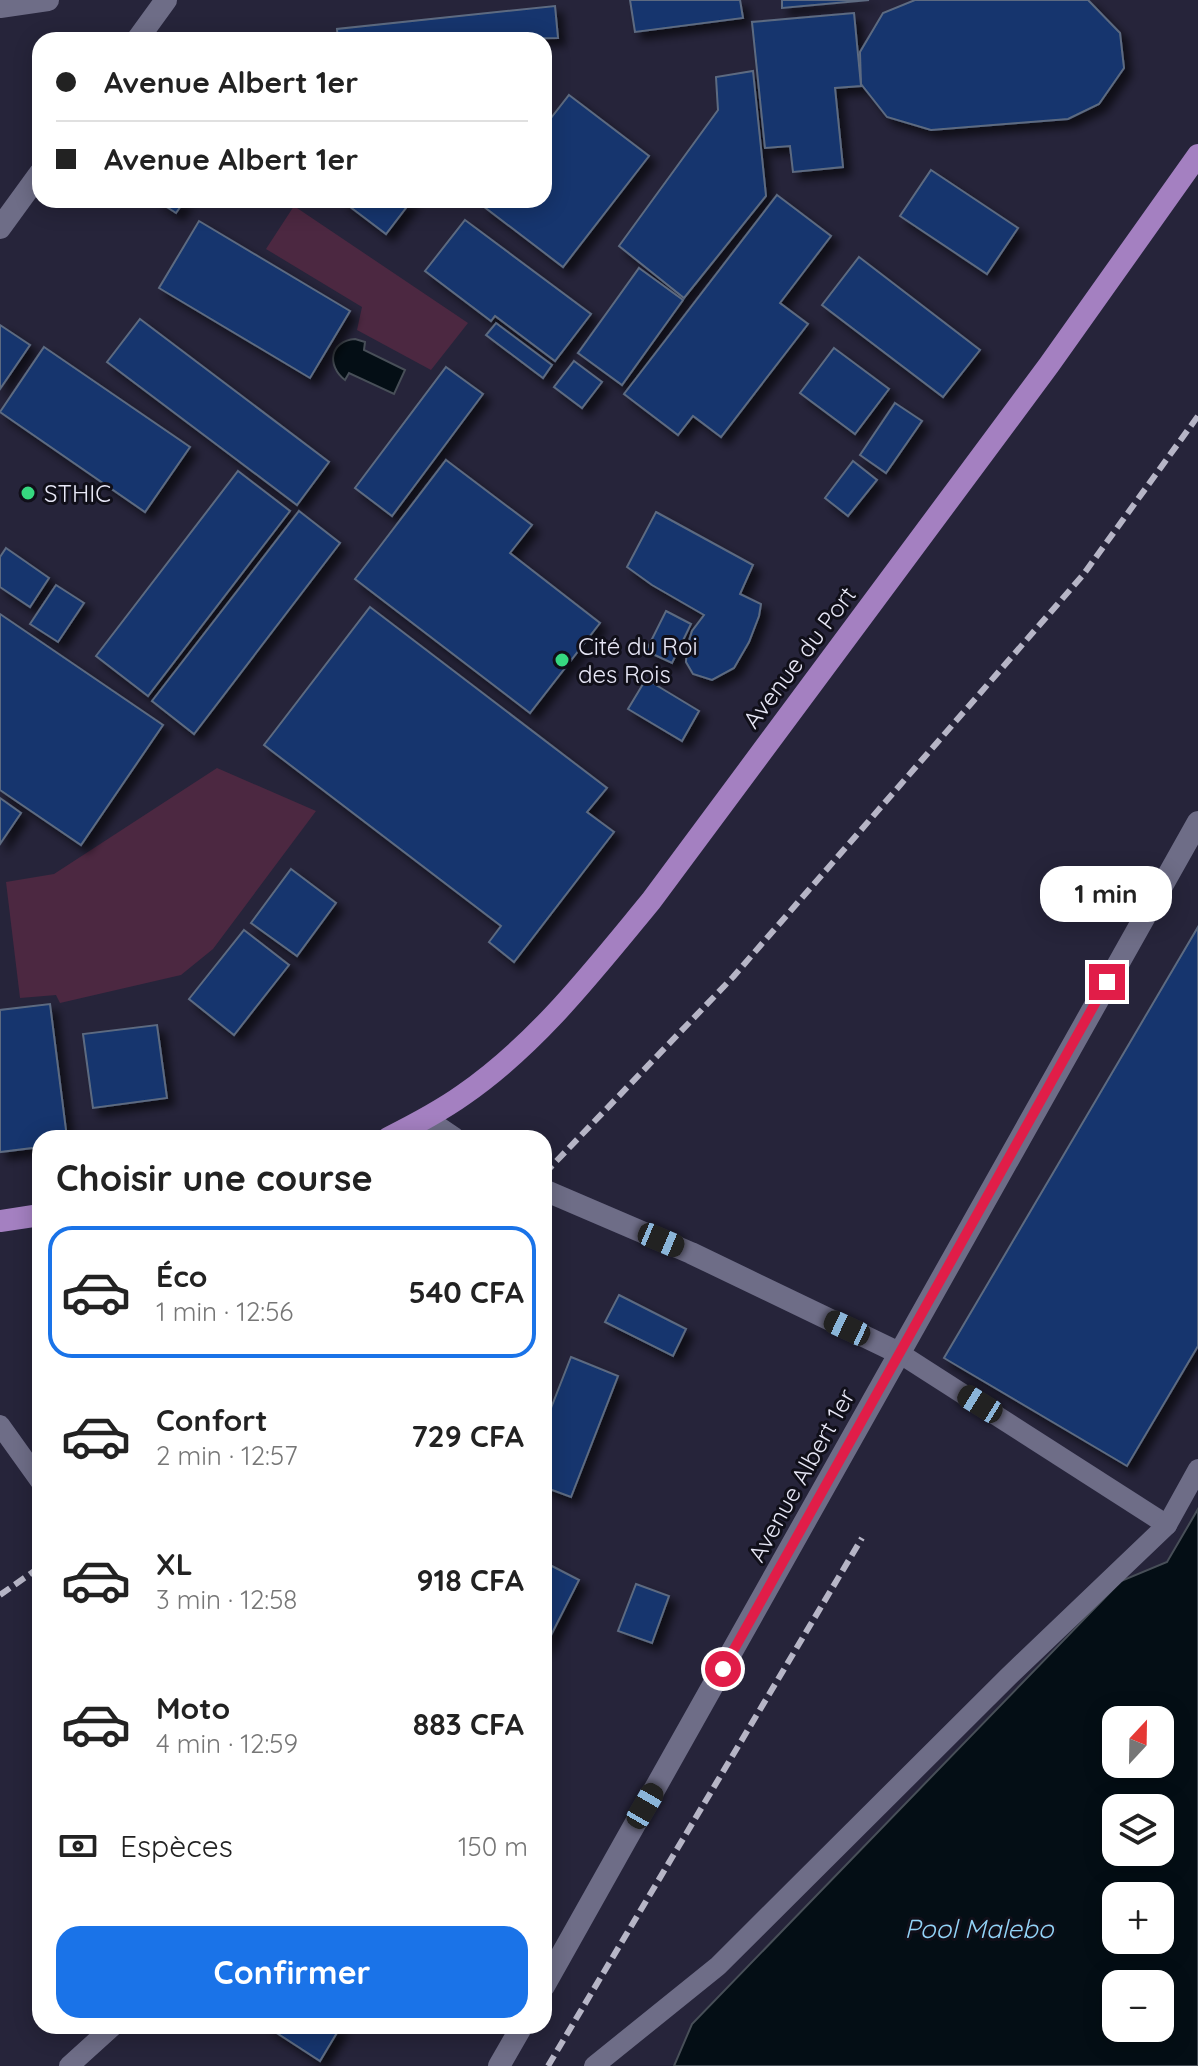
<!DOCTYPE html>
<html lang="fr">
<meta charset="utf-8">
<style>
body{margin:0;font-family:Quicksand,sans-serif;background:#f6f6f6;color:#222;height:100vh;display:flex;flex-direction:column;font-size:30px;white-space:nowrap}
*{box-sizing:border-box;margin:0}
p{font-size:26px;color:#767676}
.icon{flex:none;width:44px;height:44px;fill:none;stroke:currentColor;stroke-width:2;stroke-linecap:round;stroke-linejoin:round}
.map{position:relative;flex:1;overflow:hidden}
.details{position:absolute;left:32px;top:1130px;width:520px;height:904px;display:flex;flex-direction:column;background:#fff;border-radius:24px;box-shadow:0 4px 20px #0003}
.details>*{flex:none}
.hud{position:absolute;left:32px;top:32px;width:520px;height:176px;border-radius:24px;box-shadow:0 4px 20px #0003;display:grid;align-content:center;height:176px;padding:0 24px;background:#fff}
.needle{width:52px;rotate:22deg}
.buttons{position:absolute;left:1102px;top:1706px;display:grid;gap:16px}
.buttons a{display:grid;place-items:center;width:72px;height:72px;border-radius:16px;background:#fff;box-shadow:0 4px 20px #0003;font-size:40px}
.end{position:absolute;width:36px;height:36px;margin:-18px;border:10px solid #e11d48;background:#fff;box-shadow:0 0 0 4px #fff}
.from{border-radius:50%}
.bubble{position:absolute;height:56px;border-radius:24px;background:#fff;box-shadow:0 4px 20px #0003;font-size:26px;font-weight:700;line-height:56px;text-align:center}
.car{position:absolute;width:24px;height:48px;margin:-24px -12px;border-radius:10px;box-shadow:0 0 6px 2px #0007;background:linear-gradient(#222 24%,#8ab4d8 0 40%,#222 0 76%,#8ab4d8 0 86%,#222 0)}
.hud b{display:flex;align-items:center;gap:28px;height:76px;font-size:30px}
.hud b+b{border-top:2px solid #e0e0e0}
.hud i{width:20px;height:20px;background:#222}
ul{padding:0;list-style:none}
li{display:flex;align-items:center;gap:24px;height:132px;margin:0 16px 12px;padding:0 8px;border:4px solid transparent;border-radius:24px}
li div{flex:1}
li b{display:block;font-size:30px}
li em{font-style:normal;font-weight:700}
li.current{border-color:#1a73e8}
li>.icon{width:72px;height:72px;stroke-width:1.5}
h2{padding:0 24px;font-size:36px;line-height:96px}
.pay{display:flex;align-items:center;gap:20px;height:88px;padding:0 24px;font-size:30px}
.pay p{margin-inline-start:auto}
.action{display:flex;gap:16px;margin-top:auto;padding:16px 24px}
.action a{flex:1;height:92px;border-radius:24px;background:#1a73e8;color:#fff;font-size:32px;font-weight:700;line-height:92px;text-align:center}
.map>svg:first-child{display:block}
.green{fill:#4c2841}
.water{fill:#040e15;stroke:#484f58;stroke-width:2;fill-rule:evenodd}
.building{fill:#12346e;stroke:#5d6b81;stroke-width:2;filter:url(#shadow)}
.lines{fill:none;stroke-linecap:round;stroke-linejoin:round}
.service{stroke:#6e6d87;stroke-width:20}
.minor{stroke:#6e6d87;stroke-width:22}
.primary{stroke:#a480c1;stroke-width:22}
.rail{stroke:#b6b5c6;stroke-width:6;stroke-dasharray:12 6;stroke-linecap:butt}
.route{stroke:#e11d48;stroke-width:10}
.poi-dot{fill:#36d880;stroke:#100f19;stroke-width:3}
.labels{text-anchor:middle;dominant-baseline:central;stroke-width:6;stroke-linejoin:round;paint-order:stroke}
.poi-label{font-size:24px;fill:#e7e7f6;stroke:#100f19;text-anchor:start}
.street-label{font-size:24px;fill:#e7e7f6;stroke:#100f19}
.water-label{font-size:26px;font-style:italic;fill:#93d4f8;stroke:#100f19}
</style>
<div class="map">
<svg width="1198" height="2066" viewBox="0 0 1198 2066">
<defs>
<filter id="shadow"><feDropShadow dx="7" dy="7" stdDeviation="4" flood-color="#0009"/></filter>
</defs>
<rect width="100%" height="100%" fill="#26243a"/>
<g class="green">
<polygon points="294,206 468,323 431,370 357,330 362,307 266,249"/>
<polygon points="217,768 316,811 213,949 181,975 60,1003 56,995 20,998 6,882 54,874"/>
</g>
<g class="water">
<path d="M 355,339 L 365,342 L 364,350 L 405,370 L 394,394 L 349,373 L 345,380 C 326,365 330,341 355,339 Z"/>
<path d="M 1198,1509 L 1198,2066 L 674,2066 L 692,2024 L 1121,1581 L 1167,1562 ZM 1116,1720 L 1160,1720 L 1160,1764 L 1116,1764 ZM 1116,1808 L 1160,1808 L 1160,1852 L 1116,1852 ZM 1116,1896 L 1160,1896 L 1160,1940 L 1116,1940 ZM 1116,1984 L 1160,1984 L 1160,2028 L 1116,2028 Z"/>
</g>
<g class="building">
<polygon points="630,0 740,0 743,18 635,32"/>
<polygon points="782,0 869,0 782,8"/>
<polygon points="915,0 1088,0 1120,33 1124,68 1099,104 1068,119 931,130 887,117 861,84 860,52 883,13"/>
<polygon points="555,6 558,38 338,40 337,29"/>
<polygon points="854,13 861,86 835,88 843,167 793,172 790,146 765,148 752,22"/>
<polygon points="753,71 766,196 684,298 619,246 718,110 716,77"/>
<polygon points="569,95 649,156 563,267 483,206 488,200 544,200 544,127"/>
<polygon points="931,170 1018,228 987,274 900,216"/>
<polygon points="777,195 831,236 780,303 808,324 721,437 693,416 678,435 624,394"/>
<polygon points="156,200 185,200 176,213"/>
<polygon points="341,200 412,200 386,234"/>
<polygon points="465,220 591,314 555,361 495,316 491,321 425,271"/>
<polygon points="199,221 350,311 310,378 159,288"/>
<polygon points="859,257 980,350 943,397 822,305"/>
<polygon points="639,268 683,300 622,385 578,353"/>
<polygon points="140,319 329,462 297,505 107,362"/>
<polygon points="496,323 552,365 543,378 486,335"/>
<polygon points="0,325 30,345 0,389"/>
<polygon points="44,347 190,447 145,512 0,412"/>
<polygon points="834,348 889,389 855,434 800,393"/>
<polygon points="574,361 602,382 582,408 554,387"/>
<polygon points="446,367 483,394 392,516 355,488"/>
<polygon points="895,403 922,421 886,473 860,455"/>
<polygon points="446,460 532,525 510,553 600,623 530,713 355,579"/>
<polygon points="853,461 877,480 848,516 825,498"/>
<polygon points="238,471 290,511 148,696 96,656"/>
<polygon points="299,511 340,543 194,734 152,701"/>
<polygon points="656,512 753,565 740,594 761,604 759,616 749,642 734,668 712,680 693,674 686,662 687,647 692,631 704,615 652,585 627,567"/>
<polygon points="6,548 49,578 30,607 0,587 0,557"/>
<polygon points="56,585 84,603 58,642 30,624"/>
<polygon points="370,607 607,788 587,812 614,832 514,962 489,942 501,926 264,745"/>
<polygon points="666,611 691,624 672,663 646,651"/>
<polygon points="0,614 163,725 81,845 0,790"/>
<polygon points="646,679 699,711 682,741 628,709"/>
<polygon points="0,798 21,813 0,844"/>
<polygon points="291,869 336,903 297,956 251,923"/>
<polygon points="1198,927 1198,1346 1127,1466 944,1358"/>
<polygon points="244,930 289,965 234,1035 189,999"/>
<polygon points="50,1004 67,1138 40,1138 40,1147 0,1152 0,1010"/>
<polygon points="157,1025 167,1098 93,1108 83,1034"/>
<polygon points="619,1295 686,1329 673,1356 605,1322"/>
<polygon points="571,1357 618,1376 571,1497 544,1487 544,1426"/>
<polygon points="548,1564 579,1580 544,1649 544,1571"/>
<polygon points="636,1584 669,1596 652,1643 618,1631"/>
<polygon points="266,2026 341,2026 320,2061"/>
</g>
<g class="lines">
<g class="service">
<polyline points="899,1353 1167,1525"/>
<polyline points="0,1425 40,1481"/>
<polyline points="69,2066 113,2026"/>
<polyline points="594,2066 718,1966 1009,1676 1167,1525 1198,1469"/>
</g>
<g class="minor">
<polyline points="0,7 48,0"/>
<polyline points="137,40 166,0"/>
<polyline points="0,228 40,173"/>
<polyline points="426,1119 454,1138"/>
<polyline points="544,1190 691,1253 899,1353"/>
<polyline points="544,1986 1198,822"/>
<polyline points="499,2066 522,2026"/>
</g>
<g class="primary">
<path d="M 388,1138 C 414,1125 439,1112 463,1095 C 537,1044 594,970 651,901 L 1049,365 L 1198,155"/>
<polyline points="0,1221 40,1215"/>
</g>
<g class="rail">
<polyline points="544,1174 733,977 1083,575 1198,416"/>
<polyline points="0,1595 40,1567"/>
<polyline points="548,2066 862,1538"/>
</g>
</g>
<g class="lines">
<polyline class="route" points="723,1669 1107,982"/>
</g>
<g class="poi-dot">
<circle cx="28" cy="493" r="8"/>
<circle cx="562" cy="660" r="8"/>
</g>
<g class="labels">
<g class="poi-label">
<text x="44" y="493">STHIC</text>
<text x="578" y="646">Cité du Roi<tspan x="578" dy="28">des Rois</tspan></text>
</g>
<g class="street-label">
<text transform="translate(799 657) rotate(-53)">Avenue du Port</text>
<text transform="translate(801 1475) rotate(-61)">Avenue Albert 1er</text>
</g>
<g class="water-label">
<text x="979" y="1928">Pool Malebo</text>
</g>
</g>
</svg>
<div class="buttons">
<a><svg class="needle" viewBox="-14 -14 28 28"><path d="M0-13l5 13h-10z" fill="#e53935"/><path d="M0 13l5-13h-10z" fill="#767676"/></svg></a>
<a><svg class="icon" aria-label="layers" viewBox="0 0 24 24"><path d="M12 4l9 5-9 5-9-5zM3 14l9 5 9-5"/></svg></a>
<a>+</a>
<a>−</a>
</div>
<i class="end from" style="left:723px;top:1669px"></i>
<i class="end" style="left:1107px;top:982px"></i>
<div class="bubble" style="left:1040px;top:866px;width:132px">1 min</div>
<i class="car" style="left:661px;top:1240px;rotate:113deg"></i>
<i class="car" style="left:847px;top:1328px;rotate:295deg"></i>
<i class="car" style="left:980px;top:1404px;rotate:302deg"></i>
<i class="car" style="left:645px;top:1806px;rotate:30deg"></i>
<div class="hud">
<b><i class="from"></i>Avenue Albert 1er</b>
<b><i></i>Avenue Albert 1er</b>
</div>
<section class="details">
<h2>Choisir une course</h2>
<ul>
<li class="current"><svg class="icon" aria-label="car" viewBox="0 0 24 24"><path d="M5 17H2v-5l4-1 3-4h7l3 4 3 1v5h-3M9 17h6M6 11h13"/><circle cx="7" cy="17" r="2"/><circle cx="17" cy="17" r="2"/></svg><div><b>Éco</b><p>1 min · 12:56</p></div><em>540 CFA</em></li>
<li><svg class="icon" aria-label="car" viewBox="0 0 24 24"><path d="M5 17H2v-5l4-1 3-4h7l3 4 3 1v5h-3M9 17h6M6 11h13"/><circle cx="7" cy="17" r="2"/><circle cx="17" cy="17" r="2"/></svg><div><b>Confort</b><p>2 min · 12:57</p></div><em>729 CFA</em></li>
<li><svg class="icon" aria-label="car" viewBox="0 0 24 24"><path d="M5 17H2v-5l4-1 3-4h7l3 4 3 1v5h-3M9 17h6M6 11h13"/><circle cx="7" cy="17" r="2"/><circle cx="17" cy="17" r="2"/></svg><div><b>XL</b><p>3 min · 12:58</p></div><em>918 CFA</em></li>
<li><svg class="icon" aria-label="car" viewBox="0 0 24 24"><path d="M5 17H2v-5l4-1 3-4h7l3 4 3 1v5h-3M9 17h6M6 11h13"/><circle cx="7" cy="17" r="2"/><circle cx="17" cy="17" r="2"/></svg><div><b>Moto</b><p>4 min · 12:59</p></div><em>883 CFA</em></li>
</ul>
<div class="pay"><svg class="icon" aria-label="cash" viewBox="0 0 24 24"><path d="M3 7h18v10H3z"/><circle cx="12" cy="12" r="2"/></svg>Espèces<p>150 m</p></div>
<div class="action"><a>Confirmer</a></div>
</section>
</div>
